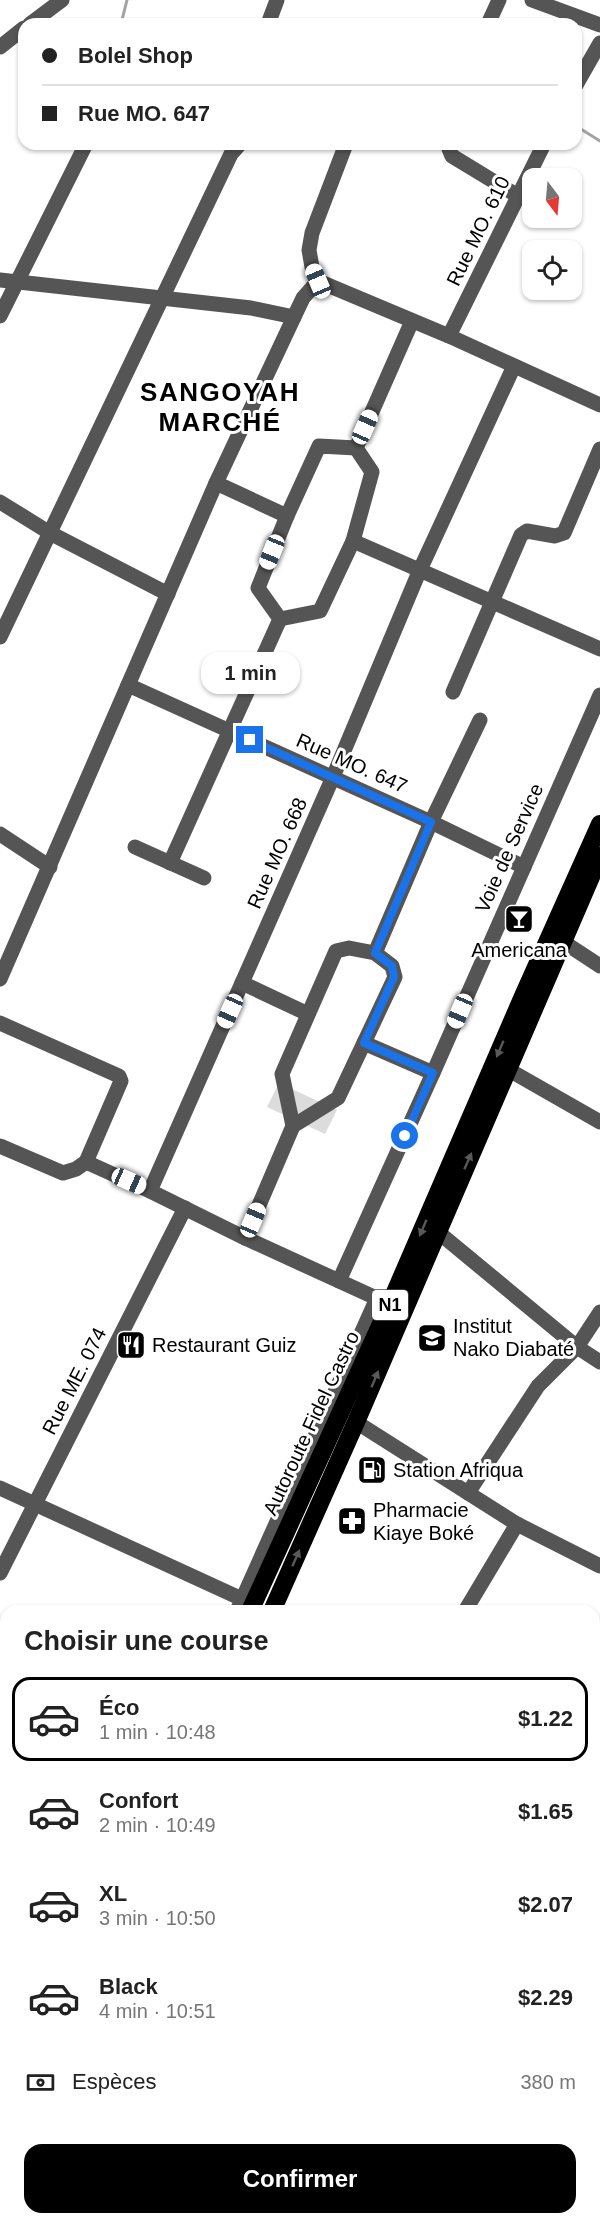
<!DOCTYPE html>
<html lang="fr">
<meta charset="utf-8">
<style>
body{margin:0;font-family:Helvetica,sans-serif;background:#f6f6f6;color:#222;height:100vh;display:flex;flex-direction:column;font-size:22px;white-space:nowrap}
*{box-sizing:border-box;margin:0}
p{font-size:20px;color:#767676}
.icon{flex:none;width:33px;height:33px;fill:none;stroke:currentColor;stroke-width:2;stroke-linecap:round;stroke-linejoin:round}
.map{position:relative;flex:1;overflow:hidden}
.panel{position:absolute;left:0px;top:1605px;width:600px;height:620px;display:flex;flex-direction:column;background:#fff;border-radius:18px 18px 0 0;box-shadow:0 2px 4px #0004}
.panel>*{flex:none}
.top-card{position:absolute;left:18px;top:18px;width:564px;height:132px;border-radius:18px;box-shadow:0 2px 4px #0004;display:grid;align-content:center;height:132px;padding:0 24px;background:#fff}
.needle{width:39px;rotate:164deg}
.controls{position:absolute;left:522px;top:168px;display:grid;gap:12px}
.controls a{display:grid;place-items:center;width:60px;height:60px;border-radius:12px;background:#fff;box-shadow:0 2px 4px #0004;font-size:30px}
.end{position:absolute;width:27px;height:27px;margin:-14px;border:8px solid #1a73e8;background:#fff;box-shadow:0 0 0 3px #fff}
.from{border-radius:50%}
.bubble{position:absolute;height:42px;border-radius:18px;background:#fff;box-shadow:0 2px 4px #0004;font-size:20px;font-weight:800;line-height:42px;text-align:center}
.car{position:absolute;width:18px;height:36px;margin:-18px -9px;border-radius:8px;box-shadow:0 0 4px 2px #0007;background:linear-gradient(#fff 24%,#345 0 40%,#fff 0 76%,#345 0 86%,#fff 0)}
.top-card b{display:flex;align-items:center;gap:21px;height:57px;font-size:22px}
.top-card b+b{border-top:2px solid #e0e0e0}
.top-card i{width:15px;height:15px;background:#222}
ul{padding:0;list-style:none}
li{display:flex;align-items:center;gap:18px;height:84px;margin:0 12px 9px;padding:0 12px;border:3px solid transparent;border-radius:18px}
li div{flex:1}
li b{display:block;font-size:22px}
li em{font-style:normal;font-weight:800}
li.active{border-color:#000}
li>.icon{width:54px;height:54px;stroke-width:1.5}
h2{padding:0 24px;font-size:27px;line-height:72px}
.pay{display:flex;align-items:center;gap:15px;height:66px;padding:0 24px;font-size:22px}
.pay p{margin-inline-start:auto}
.cta{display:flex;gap:12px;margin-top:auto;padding:12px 24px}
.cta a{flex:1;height:69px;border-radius:18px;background:#000;color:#fff;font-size:24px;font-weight:800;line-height:69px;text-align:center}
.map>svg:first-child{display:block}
.green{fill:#dcdcdc}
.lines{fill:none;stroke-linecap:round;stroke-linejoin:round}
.stream{stroke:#a3a3a3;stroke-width:3}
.minor{stroke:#555;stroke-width:15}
.major{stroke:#000;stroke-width:15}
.highway{stroke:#000;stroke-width:18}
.oneway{fill:#595959}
.route{stroke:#1a73e8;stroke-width:8}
.labels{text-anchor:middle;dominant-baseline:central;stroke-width:6;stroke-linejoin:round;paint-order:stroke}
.shield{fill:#fff;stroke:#4c4c4c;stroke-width:1.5}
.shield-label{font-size:18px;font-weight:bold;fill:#000}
.street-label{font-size:20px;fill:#000;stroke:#fff}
.poi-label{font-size:20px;fill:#000;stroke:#fff;text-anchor:start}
.district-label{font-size:26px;font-weight:bold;letter-spacing:1.5px;fill:#000;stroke:#fff}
</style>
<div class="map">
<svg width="600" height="2224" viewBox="0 0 600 2224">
<rect width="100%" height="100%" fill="#fff"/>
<polygon class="green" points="279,1083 337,1110 325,1134 267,1107"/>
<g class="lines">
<g class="stream">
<polyline points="121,24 127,0"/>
<polyline points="576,126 600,141"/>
</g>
<g class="minor">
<polyline points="532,0 600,25"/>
<polyline points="30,24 62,0"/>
<polyline points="268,24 277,0"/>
<polyline points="488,24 499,0"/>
<polyline points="0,47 24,28"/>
<polyline points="576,85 600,43"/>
<polyline points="447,144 452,156 518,196"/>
<polyline points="0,280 251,308 294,317 303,298 318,281 449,336 600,405"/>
<polyline points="318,281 312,267 309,250 312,233 346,144"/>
<polyline points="0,316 86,144"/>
<polyline points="449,336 544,144"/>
<polyline points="216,483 287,516"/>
<polyline points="0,502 50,533 168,594"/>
<polyline points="353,541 600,649"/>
<polyline points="280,619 320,611 353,541 372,472 356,448 412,321"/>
<polyline points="0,637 231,154 240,144"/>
<polyline points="128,685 431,822 524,867"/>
<polyline points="453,692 521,535 527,531 555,536 564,533 600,449"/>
<polyline points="0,834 50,867"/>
<polyline points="135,847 204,878"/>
<polyline points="170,863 280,619 258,588 287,516 319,446 356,448"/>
<polyline points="562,941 600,966"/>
<polyline points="375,953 431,822 480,720"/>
<polyline points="0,979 216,483 294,317"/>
<polyline points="242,983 308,1014"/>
<polyline points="0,1023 119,1076 121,1081 86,1162 76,1169 63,1173 0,1146"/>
<polyline points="364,1043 433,1073"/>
<polyline points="509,1070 600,1122"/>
<polyline points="86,1162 150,1191 245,1238 385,1302"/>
<polyline points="150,1191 333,777 419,572 514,366"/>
<polyline points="438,1232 577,1347 600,1362"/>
<polyline points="245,1238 293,1126 282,1074 336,951 349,948 375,953 392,966 395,977 338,1098 293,1126"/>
<polyline points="339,1281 433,1073 600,695"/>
<polyline points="356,1422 517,1524 600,1566"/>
<polyline points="0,1488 242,1599"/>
<polyline points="468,1493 538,1386 577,1347 600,1312"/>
<polyline points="0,1573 185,1208"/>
<polyline points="237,1611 377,1298"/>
<polyline points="465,1611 517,1524"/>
<polyline points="594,1653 600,1644"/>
<polyline points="594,1753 600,1756"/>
<polyline points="0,1833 6,1838"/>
<polyline points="594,1838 599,1828"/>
<polyline points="594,1882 600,1884"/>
<polyline points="594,1954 600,1957"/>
<polyline points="594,2085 600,2073"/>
<polyline points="594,2178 600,2173"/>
<polyline points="242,2224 244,2218"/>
<polyline points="424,2224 426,2218"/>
<polyline points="585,2224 588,2218"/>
</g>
<polyline class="major" points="594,2208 600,2215"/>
<g class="highway">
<polyline points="250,1611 390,1304 523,996 600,824"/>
<polyline points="272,1611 356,1422 600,856"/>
<polyline points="0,2177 6,2165"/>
<polyline points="0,2220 6,2207"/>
</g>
</g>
<defs><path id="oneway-solid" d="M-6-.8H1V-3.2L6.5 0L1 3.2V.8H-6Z" transform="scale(1.5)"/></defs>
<g class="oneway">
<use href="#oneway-solid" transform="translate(500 1049) rotate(113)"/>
<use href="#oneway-solid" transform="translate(468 1161) rotate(-66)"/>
<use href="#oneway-solid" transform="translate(423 1228) rotate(113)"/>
<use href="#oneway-solid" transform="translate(375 1379) rotate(-67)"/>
<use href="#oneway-solid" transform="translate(296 1558) rotate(-66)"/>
</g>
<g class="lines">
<polyline class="route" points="250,740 431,822 375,953 392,966 394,977 364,1043 433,1073 405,1136"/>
</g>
<defs>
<g id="bar-square" transform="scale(1.5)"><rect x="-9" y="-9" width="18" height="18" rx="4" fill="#000" stroke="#fff"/><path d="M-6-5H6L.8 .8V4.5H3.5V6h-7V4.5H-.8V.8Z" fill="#fff"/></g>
<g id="university-square" transform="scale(1.5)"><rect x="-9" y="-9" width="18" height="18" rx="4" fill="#000" stroke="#fff"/><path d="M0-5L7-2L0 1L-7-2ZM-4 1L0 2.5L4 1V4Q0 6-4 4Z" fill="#fff"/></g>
<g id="restaurant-square" transform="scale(1.5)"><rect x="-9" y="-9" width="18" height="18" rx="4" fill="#000" stroke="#fff"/><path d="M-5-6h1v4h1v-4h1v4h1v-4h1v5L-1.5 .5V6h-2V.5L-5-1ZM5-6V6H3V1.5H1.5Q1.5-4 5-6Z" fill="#fff"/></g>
<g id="fuel-square" transform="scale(1.5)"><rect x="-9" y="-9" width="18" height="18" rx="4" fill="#000" stroke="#fff"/><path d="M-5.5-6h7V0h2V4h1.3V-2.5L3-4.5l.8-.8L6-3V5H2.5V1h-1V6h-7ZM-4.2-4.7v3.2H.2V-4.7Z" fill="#fff"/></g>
<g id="pharmacy-square" transform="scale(1.5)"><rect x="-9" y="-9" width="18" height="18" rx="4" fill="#000" stroke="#fff"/><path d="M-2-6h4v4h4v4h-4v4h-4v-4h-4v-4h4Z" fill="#fff"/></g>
</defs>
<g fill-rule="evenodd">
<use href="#bar-square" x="519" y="919"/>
<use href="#university-square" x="432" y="1338"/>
<use href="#restaurant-square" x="131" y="1345"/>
<use href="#fuel-square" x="372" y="1470"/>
<use href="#pharmacy-square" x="352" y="1521"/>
</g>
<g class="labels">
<rect class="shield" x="372" y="1290" width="36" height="30" rx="4.5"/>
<g class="shield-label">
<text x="390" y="1305">N1</text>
</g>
<g class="street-label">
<text transform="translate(478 231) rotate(-64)">Rue MO. 610</text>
<text transform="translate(352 763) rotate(24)">Rue MO. 647</text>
<text transform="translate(509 848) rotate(-66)">Voie de Service</text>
<text transform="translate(277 853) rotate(-66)">Rue MO. 668</text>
<text transform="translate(74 1381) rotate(-63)">Rue ME. 074</text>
<text transform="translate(311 1423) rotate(-65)">Autoroute Fidel Castro</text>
</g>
<g class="poi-label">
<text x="519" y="950" text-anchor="middle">Americana</text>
<text x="453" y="1326">Institut<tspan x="453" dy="23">Nako Diabaté</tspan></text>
<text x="152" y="1345">Restaurant Guiz</text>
<text x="393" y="1470">Station Afriqua</text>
<text x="373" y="1510">Pharmacie<tspan x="373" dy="23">Kiaye Boké</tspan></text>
</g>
<g class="district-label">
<text x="220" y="392">SANGOYAH<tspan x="220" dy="30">MARCHÉ</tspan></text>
</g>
</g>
</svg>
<div class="controls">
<a><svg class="needle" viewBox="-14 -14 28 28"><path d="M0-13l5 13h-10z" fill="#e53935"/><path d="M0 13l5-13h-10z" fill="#767676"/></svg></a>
<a><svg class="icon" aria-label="locate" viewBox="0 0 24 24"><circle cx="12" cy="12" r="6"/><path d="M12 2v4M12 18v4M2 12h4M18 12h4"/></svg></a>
</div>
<i class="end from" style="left:405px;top:1136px"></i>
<i class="end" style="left:250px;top:740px"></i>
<div class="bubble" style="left:201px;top:652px;width:99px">1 min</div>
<i class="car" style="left:318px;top:281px;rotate:337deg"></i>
<i class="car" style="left:365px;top:427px;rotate:24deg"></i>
<i class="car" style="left:272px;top:552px;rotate:202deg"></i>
<i class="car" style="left:230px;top:1011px;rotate:204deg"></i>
<i class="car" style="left:460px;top:1011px;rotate:203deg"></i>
<i class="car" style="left:129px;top:1181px;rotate:114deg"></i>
<i class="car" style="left:253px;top:1220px;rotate:23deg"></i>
<div class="top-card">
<b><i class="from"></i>Bolel Shop</b>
<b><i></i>Rue MO. 647</b>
</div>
<section class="panel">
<h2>Choisir une course</h2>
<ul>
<li class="active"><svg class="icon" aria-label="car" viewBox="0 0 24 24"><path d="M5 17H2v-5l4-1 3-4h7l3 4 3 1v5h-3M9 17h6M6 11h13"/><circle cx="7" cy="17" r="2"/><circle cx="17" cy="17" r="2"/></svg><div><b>Éco</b><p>1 min · 10:48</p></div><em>$1.22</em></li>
<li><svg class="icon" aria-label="car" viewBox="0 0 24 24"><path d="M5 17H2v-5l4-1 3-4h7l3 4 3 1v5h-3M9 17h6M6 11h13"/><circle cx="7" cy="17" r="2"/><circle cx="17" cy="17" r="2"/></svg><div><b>Confort</b><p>2 min · 10:49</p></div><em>$1.65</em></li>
<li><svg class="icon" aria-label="car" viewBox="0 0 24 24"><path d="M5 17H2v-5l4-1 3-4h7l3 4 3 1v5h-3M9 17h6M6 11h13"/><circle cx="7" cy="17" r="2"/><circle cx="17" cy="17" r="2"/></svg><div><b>XL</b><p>3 min · 10:50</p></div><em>$2.07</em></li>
<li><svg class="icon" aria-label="car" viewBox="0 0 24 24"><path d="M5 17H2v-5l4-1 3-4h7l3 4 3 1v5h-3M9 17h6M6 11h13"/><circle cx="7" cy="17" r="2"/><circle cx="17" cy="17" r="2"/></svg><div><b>Black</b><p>4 min · 10:51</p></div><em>$2.29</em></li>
</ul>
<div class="pay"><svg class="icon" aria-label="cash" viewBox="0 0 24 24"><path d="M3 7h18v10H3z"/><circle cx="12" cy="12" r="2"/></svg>Espèces<p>380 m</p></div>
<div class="cta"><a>Confirmer</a></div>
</section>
</div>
